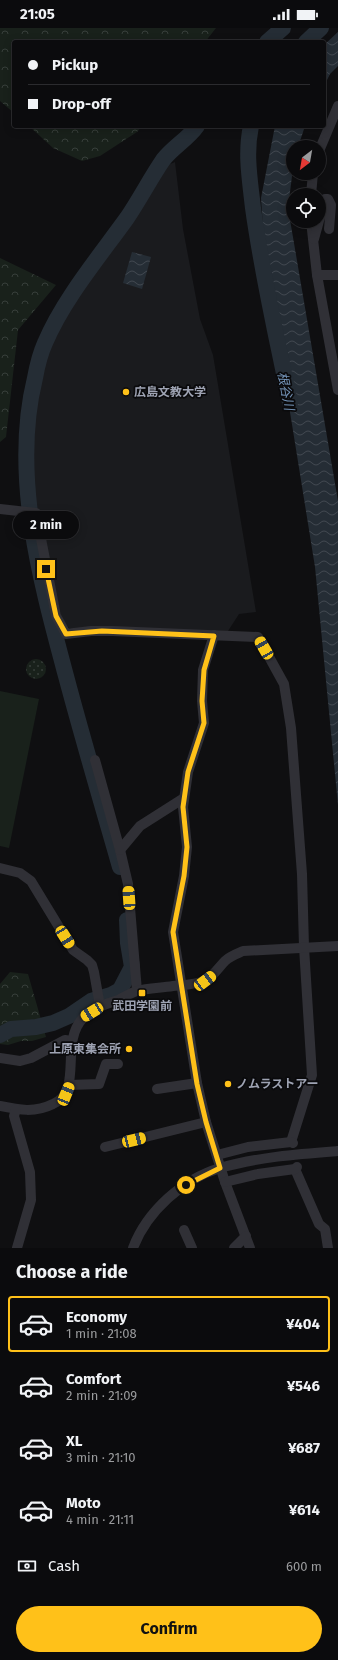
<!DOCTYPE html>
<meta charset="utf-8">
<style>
body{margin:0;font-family:"Fira Sans","Noto Sans JP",sans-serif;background:#141416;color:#f1f3f6;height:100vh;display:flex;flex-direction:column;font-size:15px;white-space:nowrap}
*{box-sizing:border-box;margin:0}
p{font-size:13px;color:#9a9b9d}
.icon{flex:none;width:22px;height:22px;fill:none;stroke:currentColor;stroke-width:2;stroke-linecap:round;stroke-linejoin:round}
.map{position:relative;height:1220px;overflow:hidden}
.panel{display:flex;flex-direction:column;background:#0b0b0d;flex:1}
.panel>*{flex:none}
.top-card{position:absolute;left:12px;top:12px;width:314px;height:88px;border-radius:4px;box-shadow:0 2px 10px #0003,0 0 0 1px #2b2b2e;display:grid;align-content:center;height:88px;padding:0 16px;background:#0b0b0d}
.needle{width:26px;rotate:211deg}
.buttons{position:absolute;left:286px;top:112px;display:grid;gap:8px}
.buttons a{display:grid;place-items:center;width:40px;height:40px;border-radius:50%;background:#0b0b0d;box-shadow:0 2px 10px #0003,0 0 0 1px #2b2b2e;font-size:20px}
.end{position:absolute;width:18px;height:18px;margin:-9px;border:5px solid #ffc119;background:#111;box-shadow:0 0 0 2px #111}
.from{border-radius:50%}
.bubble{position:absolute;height:28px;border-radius:14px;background:#0b0b0d;box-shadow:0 2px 10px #0003,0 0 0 1px #2b2b2e;font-size:13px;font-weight:700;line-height:28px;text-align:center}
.car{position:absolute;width:12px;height:24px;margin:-12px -6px;border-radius:5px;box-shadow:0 0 3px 1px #0007;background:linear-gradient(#f5c518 24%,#345 0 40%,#f5c518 0 76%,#345 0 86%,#f5c518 0)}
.top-card b{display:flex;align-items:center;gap:14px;height:38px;font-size:15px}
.top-card b+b{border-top:1px solid #2b2b2e}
.top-card i{width:10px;height:10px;background:#f1f3f6}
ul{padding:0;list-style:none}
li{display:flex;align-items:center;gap:12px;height:56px;margin:0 8px 6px;padding:0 8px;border:2px solid transparent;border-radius:4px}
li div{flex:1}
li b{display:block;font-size:15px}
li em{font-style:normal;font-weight:700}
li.selected{border-color:#ffc119}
li>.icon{width:36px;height:36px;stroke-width:1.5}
h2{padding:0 16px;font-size:18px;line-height:48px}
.pay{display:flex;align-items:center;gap:10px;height:44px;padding:0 16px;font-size:15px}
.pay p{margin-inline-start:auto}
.button{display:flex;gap:8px;margin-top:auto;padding:8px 16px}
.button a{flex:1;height:46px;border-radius:24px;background:#ffc119;color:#111;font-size:16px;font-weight:700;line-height:46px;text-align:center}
.status{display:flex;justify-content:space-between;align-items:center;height:28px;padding:0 20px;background:#0b0b0d;direction:ltr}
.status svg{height:11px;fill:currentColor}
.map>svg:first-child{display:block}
.built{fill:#1a1b1e}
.green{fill:url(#green-dots)}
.forest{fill:url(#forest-crowns)}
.pitch{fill:#19211b}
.water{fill:url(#water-waves)}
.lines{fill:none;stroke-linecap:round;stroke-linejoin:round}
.river{stroke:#252d35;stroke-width:16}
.minor{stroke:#303036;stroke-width:10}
.route{stroke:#ffc119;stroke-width:5}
.poi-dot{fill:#ffc119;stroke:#0a0a0c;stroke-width:1.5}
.labels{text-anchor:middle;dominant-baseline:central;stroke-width:3.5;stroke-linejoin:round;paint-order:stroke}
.poi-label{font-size:12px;font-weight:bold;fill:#9ea3b3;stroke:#0a0a0c;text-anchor:start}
.water-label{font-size:13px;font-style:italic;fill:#7190b3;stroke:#0a0a0c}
</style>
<div class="status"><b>21:05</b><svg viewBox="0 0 49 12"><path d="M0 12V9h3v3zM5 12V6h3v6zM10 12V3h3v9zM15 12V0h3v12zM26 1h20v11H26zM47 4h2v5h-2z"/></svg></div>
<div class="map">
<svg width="338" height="1220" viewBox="0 0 338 1220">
<defs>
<pattern id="green-dots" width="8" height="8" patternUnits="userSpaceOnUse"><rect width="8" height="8" fill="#19211b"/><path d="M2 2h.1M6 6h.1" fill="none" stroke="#373e3a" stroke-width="1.8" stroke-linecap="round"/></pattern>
<pattern id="forest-crowns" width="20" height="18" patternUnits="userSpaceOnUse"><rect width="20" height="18" fill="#19211b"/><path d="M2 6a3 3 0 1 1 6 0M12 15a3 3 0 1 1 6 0" fill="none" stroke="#373e3a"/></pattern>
<pattern id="water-waves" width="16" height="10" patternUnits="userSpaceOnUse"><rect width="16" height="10" fill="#252d35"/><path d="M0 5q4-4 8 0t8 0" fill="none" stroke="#414850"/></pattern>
</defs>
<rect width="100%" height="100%" fill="#0f0f11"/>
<polygon class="built" points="175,134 183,201 200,291 213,327 256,584 239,586 228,603 75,602 69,600 64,594 61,587 47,528 40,482 34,480 28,422 30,381 45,321 54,302 75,266 168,137"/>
<circle class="green" cx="36" cy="641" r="10"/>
<g class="forest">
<polygon points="0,0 216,0 205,14 14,14 14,85 0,73"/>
<polygon points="29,98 142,98 137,104 100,128 82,133 53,120"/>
<polygon points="0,230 56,257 18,302 6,409 0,414"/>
<polygon points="10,944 28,946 46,1009 32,1013 21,1013 8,1017 0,1016 0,956"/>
</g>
<polygon class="pitch" points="0,663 39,671 9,820 0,818"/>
<g class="water">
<polygon points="338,4 338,38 330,46 324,58 324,17"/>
<polygon points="275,98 305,98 298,119 293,119 293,140 288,180 338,473 338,777 315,539 265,229 261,170"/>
<polygon points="132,224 151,229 142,261 123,255"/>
</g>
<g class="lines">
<g class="river">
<polyline points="267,14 283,0"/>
<polyline points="306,14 321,0"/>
<path d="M 251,98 C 245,126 250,152 253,180 C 262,246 277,310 290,375"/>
<path d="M 120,839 C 102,776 83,712 66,648 C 41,555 11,447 35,350 C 37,339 40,326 45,315 C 63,272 99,229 127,190 C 140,171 150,151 163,132 C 173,119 188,111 197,98"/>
<polyline points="0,1007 11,1001 36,999 53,995 69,988 91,973 111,967 120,962 132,939 128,915 127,892"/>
</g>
<g class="minor">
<polyline points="319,123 338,78"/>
<polyline points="311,167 313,145"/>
<polyline points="311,193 317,247 338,362"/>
<polyline points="314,211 325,171 328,171 331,177 329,201"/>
<polyline points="317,247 338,247"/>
<polyline points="0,481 36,485 56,588 66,606 91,603 112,603 258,609 284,656 291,700 302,846 304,919 312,1047 291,1114"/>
<polyline points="214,607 203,642 202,673 204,695 188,744 183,779 187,819 184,848 173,904 197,1055 206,1094 225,1154 250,1220"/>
<polyline points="95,732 120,822 128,856 137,963"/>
<polyline points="120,822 140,798 184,770"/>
<polyline points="0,840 20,845 31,853 73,922 87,932 92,937 94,944 100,978"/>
<polyline points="0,1030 20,1033 31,1030 65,1012 71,1013"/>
<polyline points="69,1057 99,1056 106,1036 118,1036"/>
<polyline points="157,1061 197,1055"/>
<path d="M 0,1078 C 19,1082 35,1085 53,1076 C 84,1063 59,1015 83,990 C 92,979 108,976 120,971 C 126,968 131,965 137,963 C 148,960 161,960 173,958 C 183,957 196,957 205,952 C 214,948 218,940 225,933 C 230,928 236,926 243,923 L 338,918"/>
<polyline points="16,1081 14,1088 30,1144 31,1172 17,1220"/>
<polyline points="105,1119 206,1094"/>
<polyline points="217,1127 248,1119 291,1114 293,1115"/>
<polyline points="295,1141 319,1196 325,1201 328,1220"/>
<polyline points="225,1154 258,1146 295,1141 297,1139"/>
<polyline points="184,1202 192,1220"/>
<path d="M 133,1220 C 147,1183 183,1151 220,1140 C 258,1129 299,1126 338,1123"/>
<polyline points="234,1220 246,1208"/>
</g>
</g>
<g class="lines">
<polyline class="route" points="46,541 56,588 66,606 102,603 214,608 204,642 202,673 204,695 188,744 183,779 187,819 184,848 173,904 197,1056 206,1094 220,1140 186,1157"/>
</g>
<g class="poi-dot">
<circle cx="126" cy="364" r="4"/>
<rect x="138" y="961" width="8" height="8" rx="2"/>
<circle cx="129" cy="1021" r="4"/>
<circle cx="228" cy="1056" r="4"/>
</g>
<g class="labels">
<g class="poi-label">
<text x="134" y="364">広島文教大学</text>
<text x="142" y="978" text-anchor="middle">武田学園前</text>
<text x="121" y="1021" text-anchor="end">上原東集会所</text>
<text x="236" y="1056">ノムラストアー</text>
</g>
<g class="water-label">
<text transform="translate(286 363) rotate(79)">根谷川</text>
</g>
</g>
</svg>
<div class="buttons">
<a><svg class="needle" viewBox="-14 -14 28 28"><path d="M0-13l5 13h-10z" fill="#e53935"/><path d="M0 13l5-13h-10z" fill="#9a9b9d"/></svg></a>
<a><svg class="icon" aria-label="locate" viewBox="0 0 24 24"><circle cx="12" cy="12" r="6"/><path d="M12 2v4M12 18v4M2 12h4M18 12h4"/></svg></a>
</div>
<i class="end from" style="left:186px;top:1157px"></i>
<i class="end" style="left:46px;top:541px"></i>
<div class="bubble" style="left:13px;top:483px;width:66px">2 min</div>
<i class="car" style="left:264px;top:620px;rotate:330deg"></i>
<i class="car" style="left:129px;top:870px;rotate:356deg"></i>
<i class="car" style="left:65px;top:909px;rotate:148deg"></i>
<i class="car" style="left:205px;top:953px;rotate:53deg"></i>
<i class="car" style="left:92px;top:984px;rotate:238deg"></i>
<i class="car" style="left:66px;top:1066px;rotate:22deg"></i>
<i class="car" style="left:134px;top:1112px;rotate:76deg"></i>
<div class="top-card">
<b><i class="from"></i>Pickup</b>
<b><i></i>Drop-off</b>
</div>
</div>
<section class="panel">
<h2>Choose a ride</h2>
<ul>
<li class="selected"><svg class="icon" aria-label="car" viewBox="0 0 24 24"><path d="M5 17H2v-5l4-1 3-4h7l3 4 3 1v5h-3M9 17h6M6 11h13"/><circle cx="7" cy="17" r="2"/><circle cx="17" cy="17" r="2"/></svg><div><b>Economy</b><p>1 min · 21:08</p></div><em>¥404</em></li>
<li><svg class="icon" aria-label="car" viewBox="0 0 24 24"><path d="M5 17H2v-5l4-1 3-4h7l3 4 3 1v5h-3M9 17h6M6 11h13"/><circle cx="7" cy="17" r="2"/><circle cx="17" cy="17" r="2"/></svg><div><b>Comfort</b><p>2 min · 21:09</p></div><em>¥546</em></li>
<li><svg class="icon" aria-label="car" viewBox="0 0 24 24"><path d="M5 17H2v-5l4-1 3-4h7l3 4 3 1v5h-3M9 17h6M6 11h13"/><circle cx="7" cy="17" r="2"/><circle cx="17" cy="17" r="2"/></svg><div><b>XL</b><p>3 min · 21:10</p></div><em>¥687</em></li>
<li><svg class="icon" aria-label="car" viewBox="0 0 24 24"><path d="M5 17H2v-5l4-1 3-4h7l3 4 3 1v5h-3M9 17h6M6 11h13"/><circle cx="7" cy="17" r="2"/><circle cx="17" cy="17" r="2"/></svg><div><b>Moto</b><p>4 min · 21:11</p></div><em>¥614</em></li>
</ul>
<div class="pay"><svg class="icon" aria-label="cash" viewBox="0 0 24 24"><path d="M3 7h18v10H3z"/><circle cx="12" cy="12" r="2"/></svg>Cash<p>600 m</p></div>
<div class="button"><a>Confirm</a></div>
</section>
